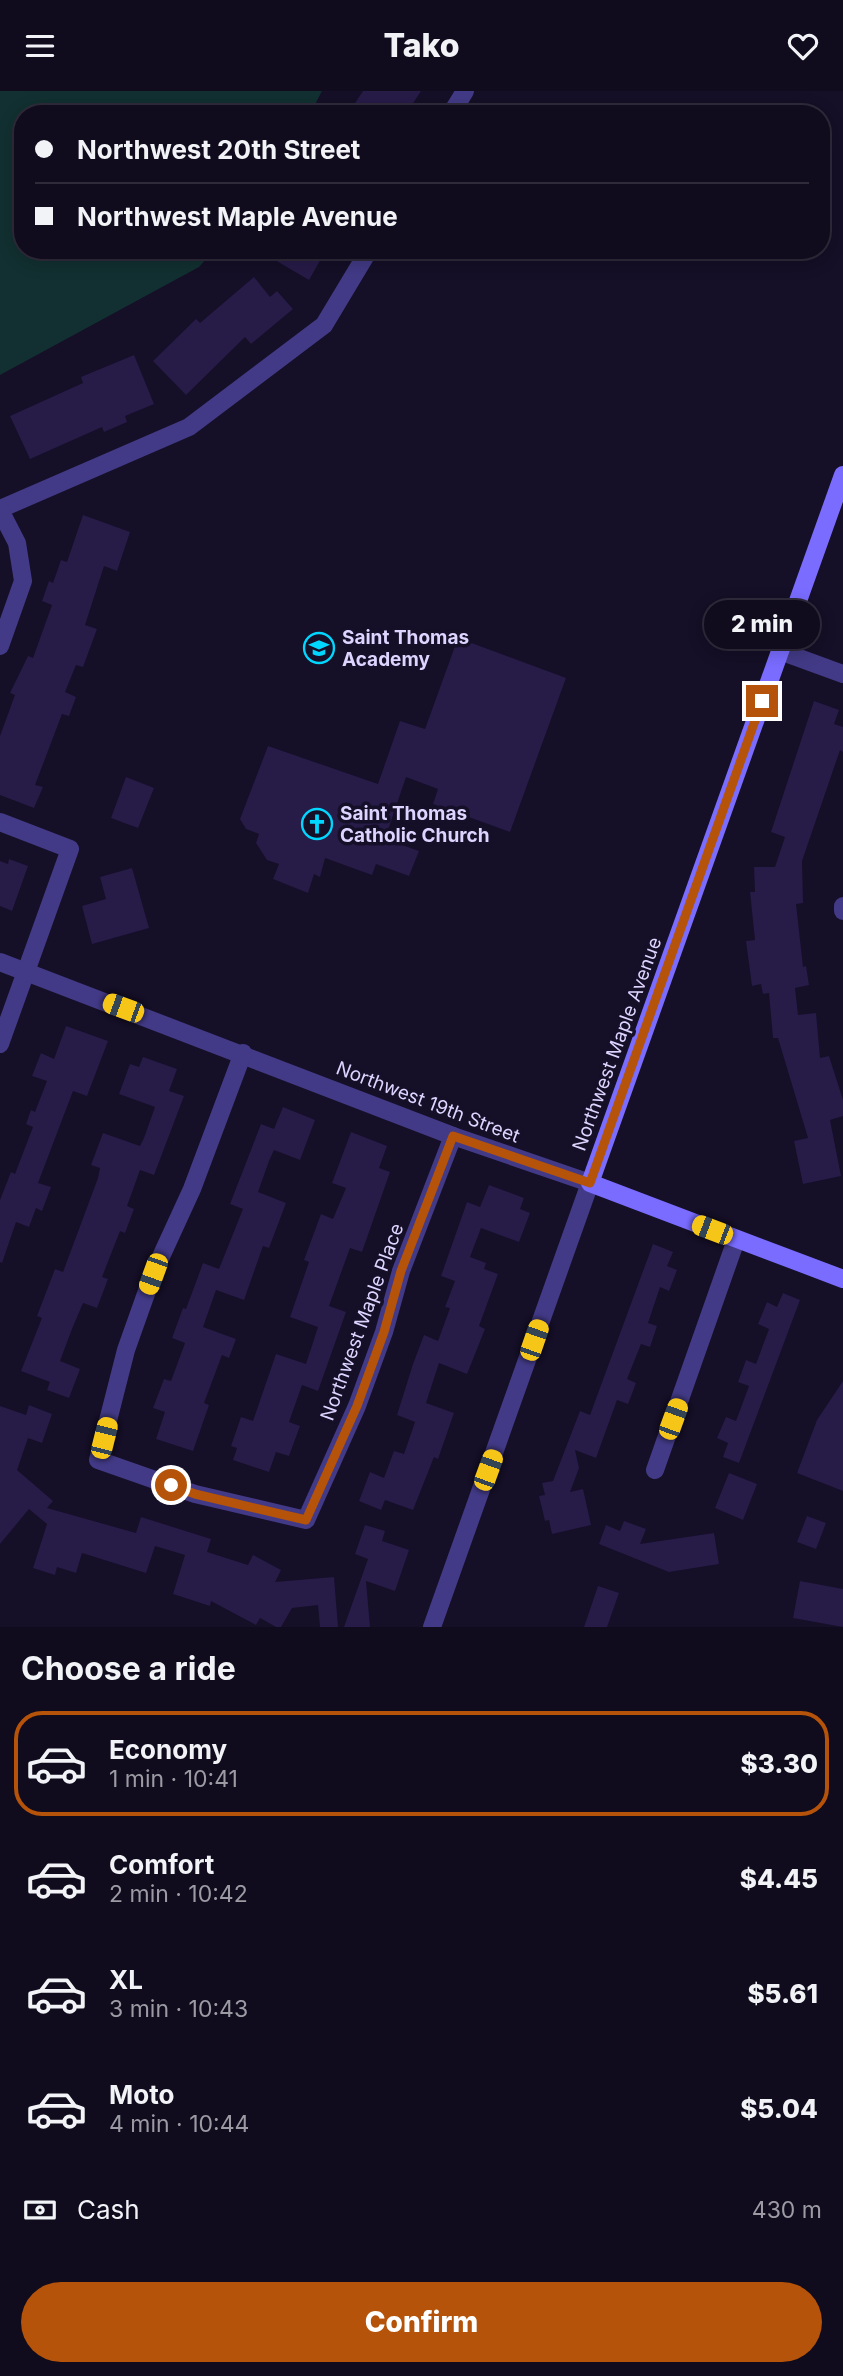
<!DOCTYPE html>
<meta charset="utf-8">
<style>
body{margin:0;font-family:Inter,sans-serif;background:#1e192a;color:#f1f3f6;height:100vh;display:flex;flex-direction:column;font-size:26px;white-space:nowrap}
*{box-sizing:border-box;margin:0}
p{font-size:23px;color:#9c9ba4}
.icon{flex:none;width:38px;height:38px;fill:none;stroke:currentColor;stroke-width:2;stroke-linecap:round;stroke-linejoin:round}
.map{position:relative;height:1536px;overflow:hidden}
.panel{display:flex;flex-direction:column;background:#100b1d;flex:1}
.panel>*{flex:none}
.banner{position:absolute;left:14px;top:14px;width:816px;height:154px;border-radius:28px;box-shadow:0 4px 18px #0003,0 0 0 2px #302b3b;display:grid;align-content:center;height:154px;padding:0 21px;background:#100b1d}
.end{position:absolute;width:32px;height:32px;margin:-16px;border:9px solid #b45309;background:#fff;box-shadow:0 0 0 4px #fff}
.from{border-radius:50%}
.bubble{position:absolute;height:49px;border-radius:24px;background:#100b1d;box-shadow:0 4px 18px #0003,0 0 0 2px #302b3b;font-size:23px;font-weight:800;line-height:49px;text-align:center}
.car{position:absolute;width:21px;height:42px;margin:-21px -10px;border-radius:9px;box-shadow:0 0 5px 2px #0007;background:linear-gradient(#f5c518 24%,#345 0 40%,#f5c518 0 76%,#345 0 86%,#f5c518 0)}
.banner b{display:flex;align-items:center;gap:24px;height:66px;font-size:26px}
.banner b+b{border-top:2px solid #302b3b}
.banner i{width:18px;height:18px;background:#f1f3f6}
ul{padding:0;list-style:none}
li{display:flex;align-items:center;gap:21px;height:105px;margin:0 14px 10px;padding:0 7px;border:4px solid transparent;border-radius:28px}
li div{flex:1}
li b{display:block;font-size:26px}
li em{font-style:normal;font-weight:800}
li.current{border-color:#b45309}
li>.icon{width:63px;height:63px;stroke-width:1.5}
h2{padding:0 21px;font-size:32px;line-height:84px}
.pay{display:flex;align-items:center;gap:18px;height:77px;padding:0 21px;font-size:26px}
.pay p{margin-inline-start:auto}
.cta{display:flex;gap:14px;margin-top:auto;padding:14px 21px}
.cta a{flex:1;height:80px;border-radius:42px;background:#b45309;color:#fff;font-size:28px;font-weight:800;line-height:80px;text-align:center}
header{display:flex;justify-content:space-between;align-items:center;height:91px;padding:0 21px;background:#100b1d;font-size:32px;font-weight:800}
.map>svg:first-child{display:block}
.green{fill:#123031}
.building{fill:#271b48}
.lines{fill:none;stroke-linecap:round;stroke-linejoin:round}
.minor{stroke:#423a86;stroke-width:18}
.tertiary{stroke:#423a86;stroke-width:18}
.secondary{stroke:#796cff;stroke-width:18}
.route{stroke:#b45309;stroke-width:9}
.labels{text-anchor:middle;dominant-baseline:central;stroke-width:7;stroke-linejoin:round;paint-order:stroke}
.poi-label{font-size:19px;font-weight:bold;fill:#ddd5ff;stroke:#150f27;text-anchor:start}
.street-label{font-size:19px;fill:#ddd5ff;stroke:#150f27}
</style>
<header><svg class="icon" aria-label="menu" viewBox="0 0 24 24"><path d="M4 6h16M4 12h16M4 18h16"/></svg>Tako<svg class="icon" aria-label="heart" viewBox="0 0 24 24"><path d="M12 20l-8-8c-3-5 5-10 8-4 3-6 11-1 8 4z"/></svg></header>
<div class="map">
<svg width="843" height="1536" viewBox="0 0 843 1536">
<rect width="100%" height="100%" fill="#150f27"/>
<polygon class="green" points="0,0 322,0 310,23 23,23 23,159 214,159 199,176 0,284"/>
<g class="building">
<polygon points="363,0 421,0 406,23 348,23"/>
<polygon points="258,159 326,159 309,189"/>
<polygon points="254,186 270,206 277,200 293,218 251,253 245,246 186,304 153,270 196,228 200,232"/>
<polygon points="134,264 154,313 125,325 127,331 104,341 102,336 30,368 10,325 83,292 81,286"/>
<polygon points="83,424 130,441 117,480 104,475 85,534 97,538 83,576 76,574 65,601 76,606 69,625 62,623 35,694 43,696 34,717 0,704 0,645 15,604 10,602 28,565 33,567 52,514 42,510 49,490 53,492 61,469 67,471"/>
<polygon points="458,547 566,587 510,741 433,713 438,698 406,686 385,748 419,760 409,785 376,773 372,784 325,767 320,786 314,783 308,802 273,788 279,773 267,769 256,752 259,743 246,738 240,728 268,655 378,693 400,630 425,638"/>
<polygon points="814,610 839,619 834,633 843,636 843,661 840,659 802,770 803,812 796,813 803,876 806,875 809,894 795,897 798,924 816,922 820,967 829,965 843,1009 843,1025 830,1029 841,1085 803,1093 794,1050 808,1047 778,947 773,947 769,902 763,903 761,893 752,895 746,850 755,849 750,801 755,801 754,776 775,776 785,746 771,741"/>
<polygon points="126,686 154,697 138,737 111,727"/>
<polygon points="9,768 28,775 12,820 0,815 0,770 8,773"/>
<polygon points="132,777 149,837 92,853 82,815 106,808 100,786"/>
<polygon points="66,935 108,950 87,1005 73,1000 38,1092 51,1096 42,1120 36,1117 29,1136 16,1131 2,1172 0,1171 0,1109 11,1081 15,1083 33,1036 26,1033 31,1019 35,1021 47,990 32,985 41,962 54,968"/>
<polygon points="143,966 177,978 169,1000 184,1005 154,1084 140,1079 127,1115 134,1118 125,1142 120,1140 102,1186 108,1188 97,1217 83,1212 72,1238 60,1270 80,1278 69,1307 47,1299 50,1291 21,1280 42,1227 37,1225 55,1178 63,1181 98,1087 100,1077 91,1074 103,1042 140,1055 144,1047 155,1016 119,1003 130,973 139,976"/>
<polygon points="283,1016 315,1029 300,1069 274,1059 269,1070 258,1101 286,1112 269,1157 263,1155 244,1209 216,1199 203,1236 236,1248 229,1267 222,1264 204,1312 209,1314 193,1360 156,1348 165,1321 153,1317 164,1288 171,1290 185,1252 172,1247 183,1217 186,1218 203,1172 219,1178 243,1118 230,1113 261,1033 274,1038"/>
<polygon points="351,1041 387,1055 379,1077 390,1081 362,1161 350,1157 329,1215 346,1221 318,1300 302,1294 289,1331 300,1335 289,1365 276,1361 269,1381 233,1369 237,1357 231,1355 241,1326 253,1330 276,1263 306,1273 318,1236 290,1226 309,1171 304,1169 321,1123 333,1128 346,1097 332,1092"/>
<polygon points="489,1094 524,1107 520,1118 530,1122 519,1151 481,1137 470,1166 486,1172 484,1178 498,1183 479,1235 485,1238 467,1283 439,1272 426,1312 454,1322 438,1368 434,1366 413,1419 385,1409 381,1419 359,1410 370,1381 384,1387 394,1360 404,1363 415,1331 397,1324 413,1273 424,1244 438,1250 450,1217 445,1216 455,1190 441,1185 467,1111 480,1116"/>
<polygon points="653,1153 673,1161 667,1175 677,1179 669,1200 660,1196 648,1232 657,1235 650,1256 641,1253 627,1288 636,1292 628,1313 617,1309 596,1367 575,1359 579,1377 570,1401 583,1398 591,1434 552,1443 549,1429 545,1430 539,1405 545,1404 542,1392 553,1390 580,1320 590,1324"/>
<polygon points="783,1202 800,1209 739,1372 723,1366 728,1352 717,1347 726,1326 736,1330 749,1295 738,1291 746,1269 756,1273 769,1238 758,1233 767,1211 777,1216"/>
<polygon points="843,1290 843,1400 797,1382 817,1329"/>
<polygon points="29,1314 52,1323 42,1352 28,1347 17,1379 53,1410 47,1417 136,1442 141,1426 211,1448 207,1461 248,1474 253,1464 281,1479 275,1491 334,1486 338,1536 320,1536 318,1514 292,1517 281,1536 276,1536 260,1527 256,1534 211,1510 210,1515 173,1503 185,1464 155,1455 146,1482 82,1462 76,1482 57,1476 55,1484 33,1477 47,1433 29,1418 0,1453 0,1315 26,1324"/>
<polygon points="729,1382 757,1393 743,1429 715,1417"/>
<polygon points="807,1425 826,1432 816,1458 797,1451"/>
<polygon points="624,1430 646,1438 640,1453 714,1442 719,1473 669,1481 599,1453 606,1434 620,1440"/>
<polygon points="365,1434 385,1440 382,1450 409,1459 395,1500 366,1490 370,1536 344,1536 368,1468 355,1463"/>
<polygon points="800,1490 843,1498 843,1536 793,1527"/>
<polygon points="598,1495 619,1502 607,1536 584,1536"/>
</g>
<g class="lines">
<g class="minor">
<polyline points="451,23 465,0"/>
<polyline points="0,418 189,336 324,234 369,159"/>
<polyline points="0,419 17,452 23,490 0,555"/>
<polyline points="780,560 843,583"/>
<polyline points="0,731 70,758 0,953"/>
<polyline points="843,815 843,820"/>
<polyline points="0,871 453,1045 590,1092"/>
<polyline points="243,962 192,1098 153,1183 126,1259 98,1369 195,1403 306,1429 357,1315 384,1241 401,1180 453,1045"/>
<polyline points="655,1379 736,1149"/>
</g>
<polyline class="tertiary" points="432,1536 590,1092"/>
<polyline class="secondary" points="843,384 590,1092 843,1188"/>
</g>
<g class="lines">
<polyline class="route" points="171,1394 195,1403 306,1429 357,1315 384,1241 401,1180 453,1045 590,1092 762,610"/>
</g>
<defs>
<g id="school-ring" transform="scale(1.575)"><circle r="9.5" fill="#150f27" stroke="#01d6ff" stroke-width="1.5"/><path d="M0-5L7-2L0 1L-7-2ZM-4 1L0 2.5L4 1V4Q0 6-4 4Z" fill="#01d6ff"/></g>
<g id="church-ring" transform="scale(1.575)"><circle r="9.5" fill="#150f27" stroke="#01d6ff" stroke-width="1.5"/><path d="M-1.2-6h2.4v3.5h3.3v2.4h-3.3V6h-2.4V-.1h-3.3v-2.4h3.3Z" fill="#01d6ff"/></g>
</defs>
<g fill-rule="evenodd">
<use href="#school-ring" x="319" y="557"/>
<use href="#church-ring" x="317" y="733"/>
</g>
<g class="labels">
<g class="poi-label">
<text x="342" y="546">Saint Thomas<tspan x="342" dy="22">Academy</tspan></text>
<text x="340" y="722">Saint Thomas<tspan x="340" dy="22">Catholic Church</tspan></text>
</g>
<g class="street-label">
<text transform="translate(617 953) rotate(-70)">Northwest Maple Avenue</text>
<text transform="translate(428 1011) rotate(21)">Northwest 19th Street</text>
<text transform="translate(362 1231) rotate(-70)">Northwest Maple Place</text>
</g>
</g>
</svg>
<i class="end from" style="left:171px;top:1394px"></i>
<i class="end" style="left:762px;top:610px"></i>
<div class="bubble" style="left:704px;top:509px;width:116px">2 min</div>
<i class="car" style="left:123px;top:917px;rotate:290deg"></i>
<i class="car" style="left:712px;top:1139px;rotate:291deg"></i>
<i class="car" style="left:153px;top:1183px;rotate:200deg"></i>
<i class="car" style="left:534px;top:1249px;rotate:19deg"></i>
<i class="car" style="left:673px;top:1328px;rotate:20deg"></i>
<i class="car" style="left:104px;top:1347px;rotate:14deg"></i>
<i class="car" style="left:488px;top:1379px;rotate:20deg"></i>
<div class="banner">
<b><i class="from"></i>Northwest 20th Street</b>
<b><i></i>Northwest Maple Avenue</b>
</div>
</div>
<section class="panel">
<h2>Choose a ride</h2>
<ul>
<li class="current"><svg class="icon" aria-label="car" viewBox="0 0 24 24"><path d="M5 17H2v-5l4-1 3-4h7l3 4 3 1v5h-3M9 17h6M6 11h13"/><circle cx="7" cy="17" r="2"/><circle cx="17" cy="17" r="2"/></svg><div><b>Economy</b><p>1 min · 10:41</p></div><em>$3.30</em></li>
<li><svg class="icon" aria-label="car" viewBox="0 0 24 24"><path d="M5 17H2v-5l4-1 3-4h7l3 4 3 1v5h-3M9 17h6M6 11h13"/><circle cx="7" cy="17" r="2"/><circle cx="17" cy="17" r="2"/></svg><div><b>Comfort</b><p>2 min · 10:42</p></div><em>$4.45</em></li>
<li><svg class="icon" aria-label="car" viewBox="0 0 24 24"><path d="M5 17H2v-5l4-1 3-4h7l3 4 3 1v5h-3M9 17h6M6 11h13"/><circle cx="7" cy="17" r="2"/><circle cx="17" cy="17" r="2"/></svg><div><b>XL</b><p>3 min · 10:43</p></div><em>$5.61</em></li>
<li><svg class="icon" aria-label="car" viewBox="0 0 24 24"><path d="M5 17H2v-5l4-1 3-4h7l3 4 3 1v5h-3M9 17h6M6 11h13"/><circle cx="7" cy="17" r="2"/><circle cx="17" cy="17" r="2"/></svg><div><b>Moto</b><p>4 min · 10:44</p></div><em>$5.04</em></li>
</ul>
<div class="pay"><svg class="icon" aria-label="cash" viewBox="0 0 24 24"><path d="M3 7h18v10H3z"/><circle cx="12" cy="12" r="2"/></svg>Cash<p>430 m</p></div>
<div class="cta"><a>Confirm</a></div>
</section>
